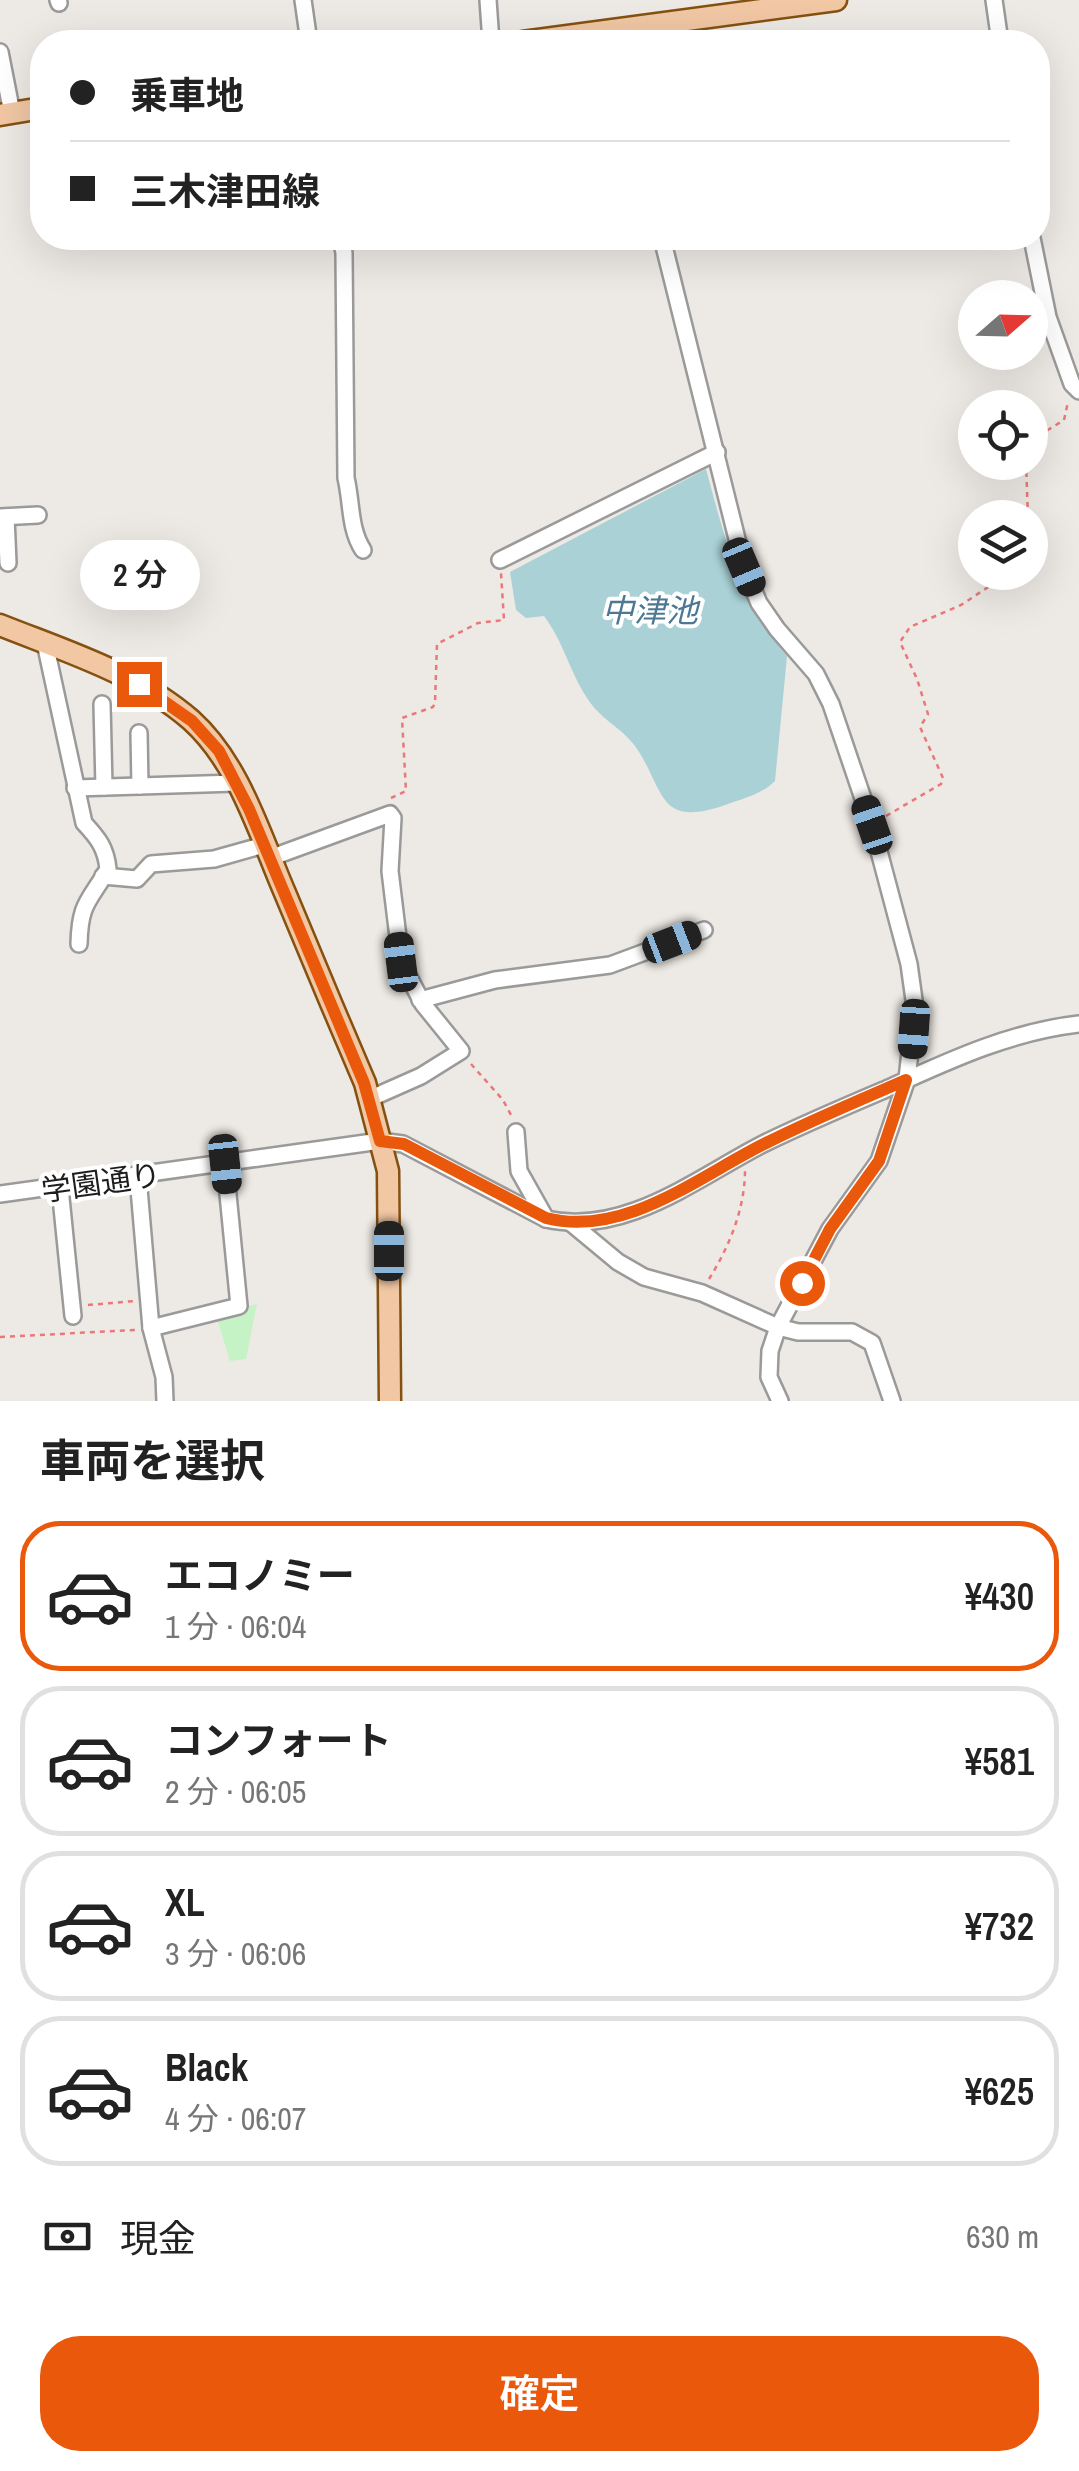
<!DOCTYPE html>
<html lang="ja">
<meta charset="utf-8">
<style>
body{margin:0;font-family:"Archivo Narrow","Noto Sans JP",sans-serif;background:#f6f6f6;color:#222;height:100vh;display:flex;flex-direction:column;font-size:38px;white-space:nowrap}
*{box-sizing:border-box;margin:0}
p{font-size:32px;color:#767676}
.icon{flex:none;width:55px;height:55px;fill:none;stroke:currentColor;stroke-width:2;stroke-linecap:round;stroke-linejoin:round}
.map{position:relative;height:1401px;overflow:hidden}
.drawer{display:flex;flex-direction:column;background:#fff;flex:1}
.drawer>*{flex:none}
.top-card{position:absolute;left:30px;top:30px;width:1020px;height:220px;border-radius:40px;box-shadow:0 10px 40px #0002;display:grid;align-content:center;height:220px;padding:0 40px;background:#fff}
.needle{width:65px;rotate:70deg}
.fabs{position:absolute;left:958px;top:280px;display:grid;gap:20px}
.fabs a{display:grid;place-items:center;width:90px;height:90px;border-radius:50%;background:#fff;box-shadow:0 10px 40px #0002;font-size:50px}
.end{position:absolute;width:45px;height:45px;margin:-22px;border:12px solid #ea580c;background:#fff;box-shadow:0 0 0 5px #fff}
.from{border-radius:50%}
.bubble{position:absolute;height:70px;border-radius:35px;background:#fff;box-shadow:0 10px 40px #0002;font-size:32px;font-weight:600;line-height:70px;text-align:center}
.car{position:absolute;width:30px;height:60px;margin:-30px -15px;border-radius:12px;box-shadow:0 0 8px 2px #0007;background:linear-gradient(#222 24%,#8ab4d8 0 40%,#222 0 76%,#8ab4d8 0 86%,#222 0)}
.top-card b{display:flex;align-items:center;gap:35px;height:95px;font-size:38px}
.top-card b+b{border-top:2px solid #e0e0e0}
.top-card i{width:25px;height:25px;background:#222}
ul{padding:0;list-style:none}
li{display:flex;align-items:center;gap:30px;height:150px;margin:0 20px 15px;padding:0 20px;border:5px solid #e0e0e0;border-radius:40px}
li div{flex:1}
li b{display:block;font-size:38px}
li em{font-style:normal;font-weight:600}
li.current{border-color:#ea580c}
li>.icon{width:90px;height:90px;stroke-width:1.5}
h2{padding:0 40px;font-size:45px;line-height:120px}
.pay{display:flex;align-items:center;gap:25px;height:110px;padding:0 40px;font-size:38px}
.pay p{margin-inline-start:auto}
.cta{display:flex;gap:20px;margin-top:auto;padding:20px 40px}
.cta a{flex:1;height:115px;border-radius:40px;background:#ea580c;color:#fff;font-size:40px;font-weight:600;line-height:115px;text-align:center}
.map>svg:first-child{display:block}
.park{fill:#c6f3c5}
.water{fill:#a9d1d6}
.lines{fill:none;stroke-linecap:round;stroke-linejoin:round}
.minor-casing{stroke:#9a9a9a;stroke-width:20}
.major-casing{stroke:#855110;stroke-width:25}
.path{stroke:#ea7879;stroke-width:2.5;stroke-dasharray:5 5;stroke-linecap:butt}
.minor{stroke:#fff;stroke-width:15}
.major{stroke:#f1c7a4;stroke-width:20}
.route{stroke:#ea580c;stroke-width:12}
.labels{text-anchor:middle;dominant-baseline:central;stroke-width:8;stroke-linejoin:round;paint-order:stroke}
.street-label{font-size:30px;fill:#1d1d1d;stroke:#fff}
.water-label{font-size:32px;font-style:italic;fill:#4d7893;stroke:#fff}
</style>
<div class="map">
<svg width="1079" height="1401" viewBox="0 0 1079 1401">
<rect width="100%" height="100%" fill="#ede9e4"/>
<polygon class="park" points="257,1304 246,1359 230,1361 216,1315"/>
<path class="water" d="M 706,469 C 724,536 740,602 787,656 L 775,781 C 762,794 745,798 728,804 C 656,830 666,790 635,746 C 622,728 600,719 587,698 C 570,672 563,641 544,616 L 526,618 L 516,610 L 510,572 Z"/>
<g class="lines">
<g class="minor-casing">
<g id="minor">
<polyline points="58,0 59,3"/>
<polyline points="303,0 309,42"/>
<polyline points="488,0 491,42"/>
<polyline points="994,0 1000,42"/>
<polyline points="0,52 12,113"/>
<path d="M 341,238 L 344,253 L 346,478 C 352,503 349,528 363,550"/>
<polyline points="662,238 744,567 759,603 777,629 816,674 831,704 872,825 909,964 915,1007 907,1079 879,1161 830,1229 778,1327 770,1351 769,1377 780,1401"/>
<polyline points="1032,238 1048,317 1072,384 1079,391"/>
<polyline points="0,517 38,515"/>
<polyline points="6,517 8,563"/>
<polyline points="500,560 717,452"/>
<path d="M 45,643 L 84,823 C 98,838 106,848 108,869 C 89,902 80,902 79,944"/>
<polyline points="102,704 104,787"/>
<polyline points="139,733 140,786"/>
<polyline points="75,788 236,783"/>
<polyline points="270,858 390,814 393,818 390,871 401,962 423,1004 461,1051 421,1076 369,1099"/>
<polyline points="103,876 137,879 151,864 214,859 264,845"/>
<polyline points="420,1000 495,980 610,965 704,930"/>
<polyline points="516,1132 519,1171 546,1219"/>
<polyline points="138,1177 151,1328 164,1377 165,1401"/>
<polyline points="60,1188 73,1316"/>
<path d="M 0,1194 L 380,1141 L 403,1144 L 546,1219 C 625,1237 698,1177 765,1143 C 804,1124 844,1107 884,1090 C 948,1061 1009,1032 1079,1024"/>
<polyline points="571,1223 618,1262 644,1277 702,1293 778,1327 798,1332 852,1332 872,1343 892,1401"/>
<polyline points="151,1328 239,1306 225,1164"/>
</g>
</g>
<g class="major-casing">
<g id="major">
<polyline points="523,42 836,0"/>
<polyline points="0,115 42,108"/>
<path d="M 0,625 C 65,651 137,673 191,720 C 239,763 260,835 285,893 C 311,956 338,1020 365,1083 L 388,1171 L 390,1401"/>
</g>
</g>
<g class="path">
<polyline points="1030,441 1064,420 1068,402"/>
<polyline points="1026,462 1028,518"/>
<polyline points="391,798 406,791 402,718 433,707 435,703 437,644 478,623 504,620 501,573"/>
<polyline points="886,816 941,784 943,778 920,727 928,714 917,679 900,642 910,627 961,605 1011,572"/>
<polyline points="471,1064 503,1100 512,1117"/>
<path d="M 709,1279 C 729,1247 745,1209 745,1170"/>
<polyline points="88,1305 135,1301"/>
<polyline points="0,1337 135,1330"/>
</g>
<use href="#minor" class="minor"/>
<use href="#major" class="major"/>
</g>
<g class="lines">
<path class="route" d="M 139,684 L 192,721 L 219,751 L 249,809 L 364,1083 L 380,1141 L 404,1144 L 546,1218 C 625,1238 699,1176 766,1143 C 812,1120 860,1100 906,1080 L 879,1161 L 830,1229 L 802,1283"/>
</g>
<g class="labels">
<g class="street-label">
<text transform="translate(101 1182) rotate(-8)">学園通り</text>
</g>
<g class="water-label">
<text x="650" y="610">中津池</text>
</g>
</g>
</svg>
<div class="fabs">
<a><svg class="needle" viewBox="-14 -14 28 28"><path d="M0-13l5 13h-10z" fill="#e53935"/><path d="M0 13l5-13h-10z" fill="#767676"/></svg></a>
<a><svg class="icon" aria-label="locate" viewBox="0 0 24 24"><circle cx="12" cy="12" r="6"/><path d="M12 2v4M12 18v4M2 12h4M18 12h4"/></svg></a>
<a><svg class="icon" aria-label="layers" viewBox="0 0 24 24"><path d="M12 4l9 5-9 5-9-5zM3 14l9 5 9-5"/></svg></a>
</div>
<i class="end from" style="left:802px;top:1283px"></i>
<i class="end" style="left:139px;top:684px"></i>
<div class="bubble" style="left:80px;top:540px;width:120px">2 分</div>
<i class="car" style="left:744px;top:567px;rotate:157deg"></i>
<i class="car" style="left:872px;top:825px;rotate:341deg"></i>
<i class="car" style="left:672px;top:942px;rotate:69deg"></i>
<i class="car" style="left:401px;top:962px;rotate:353deg"></i>
<i class="car" style="left:914px;top:1029px;rotate:184deg"></i>
<i class="car" style="left:225px;top:1164px;rotate:174deg"></i>
<i class="car" style="left:389px;top:1251px;rotate:0deg"></i>
<div class="top-card">
<b><i class="from"></i>乗車地</b>
<b><i></i>三木津田線</b>
</div>
</div>
<section class="drawer">
<h2>車両を選択</h2>
<ul>
<li class="current"><svg class="icon" aria-label="car" viewBox="0 0 24 24"><path d="M5 17H2v-5l4-1 3-4h7l3 4 3 1v5h-3M9 17h6M6 11h13"/><circle cx="7" cy="17" r="2"/><circle cx="17" cy="17" r="2"/></svg><div><b>エコノミー</b><p>1 分 · 06:04</p></div><em>¥430</em></li>
<li><svg class="icon" aria-label="car" viewBox="0 0 24 24"><path d="M5 17H2v-5l4-1 3-4h7l3 4 3 1v5h-3M9 17h6M6 11h13"/><circle cx="7" cy="17" r="2"/><circle cx="17" cy="17" r="2"/></svg><div><b>コンフォート</b><p>2 分 · 06:05</p></div><em>¥581</em></li>
<li><svg class="icon" aria-label="car" viewBox="0 0 24 24"><path d="M5 17H2v-5l4-1 3-4h7l3 4 3 1v5h-3M9 17h6M6 11h13"/><circle cx="7" cy="17" r="2"/><circle cx="17" cy="17" r="2"/></svg><div><b>XL</b><p>3 分 · 06:06</p></div><em>¥732</em></li>
<li><svg class="icon" aria-label="car" viewBox="0 0 24 24"><path d="M5 17H2v-5l4-1 3-4h7l3 4 3 1v5h-3M9 17h6M6 11h13"/><circle cx="7" cy="17" r="2"/><circle cx="17" cy="17" r="2"/></svg><div><b>Black</b><p>4 分 · 06:07</p></div><em>¥625</em></li>
</ul>
<div class="pay"><svg class="icon" aria-label="cash" viewBox="0 0 24 24"><path d="M3 7h18v10H3z"/><circle cx="12" cy="12" r="2"/></svg>現金<p>630 m</p></div>
<div class="cta"><a>確定</a></div>
</section>
